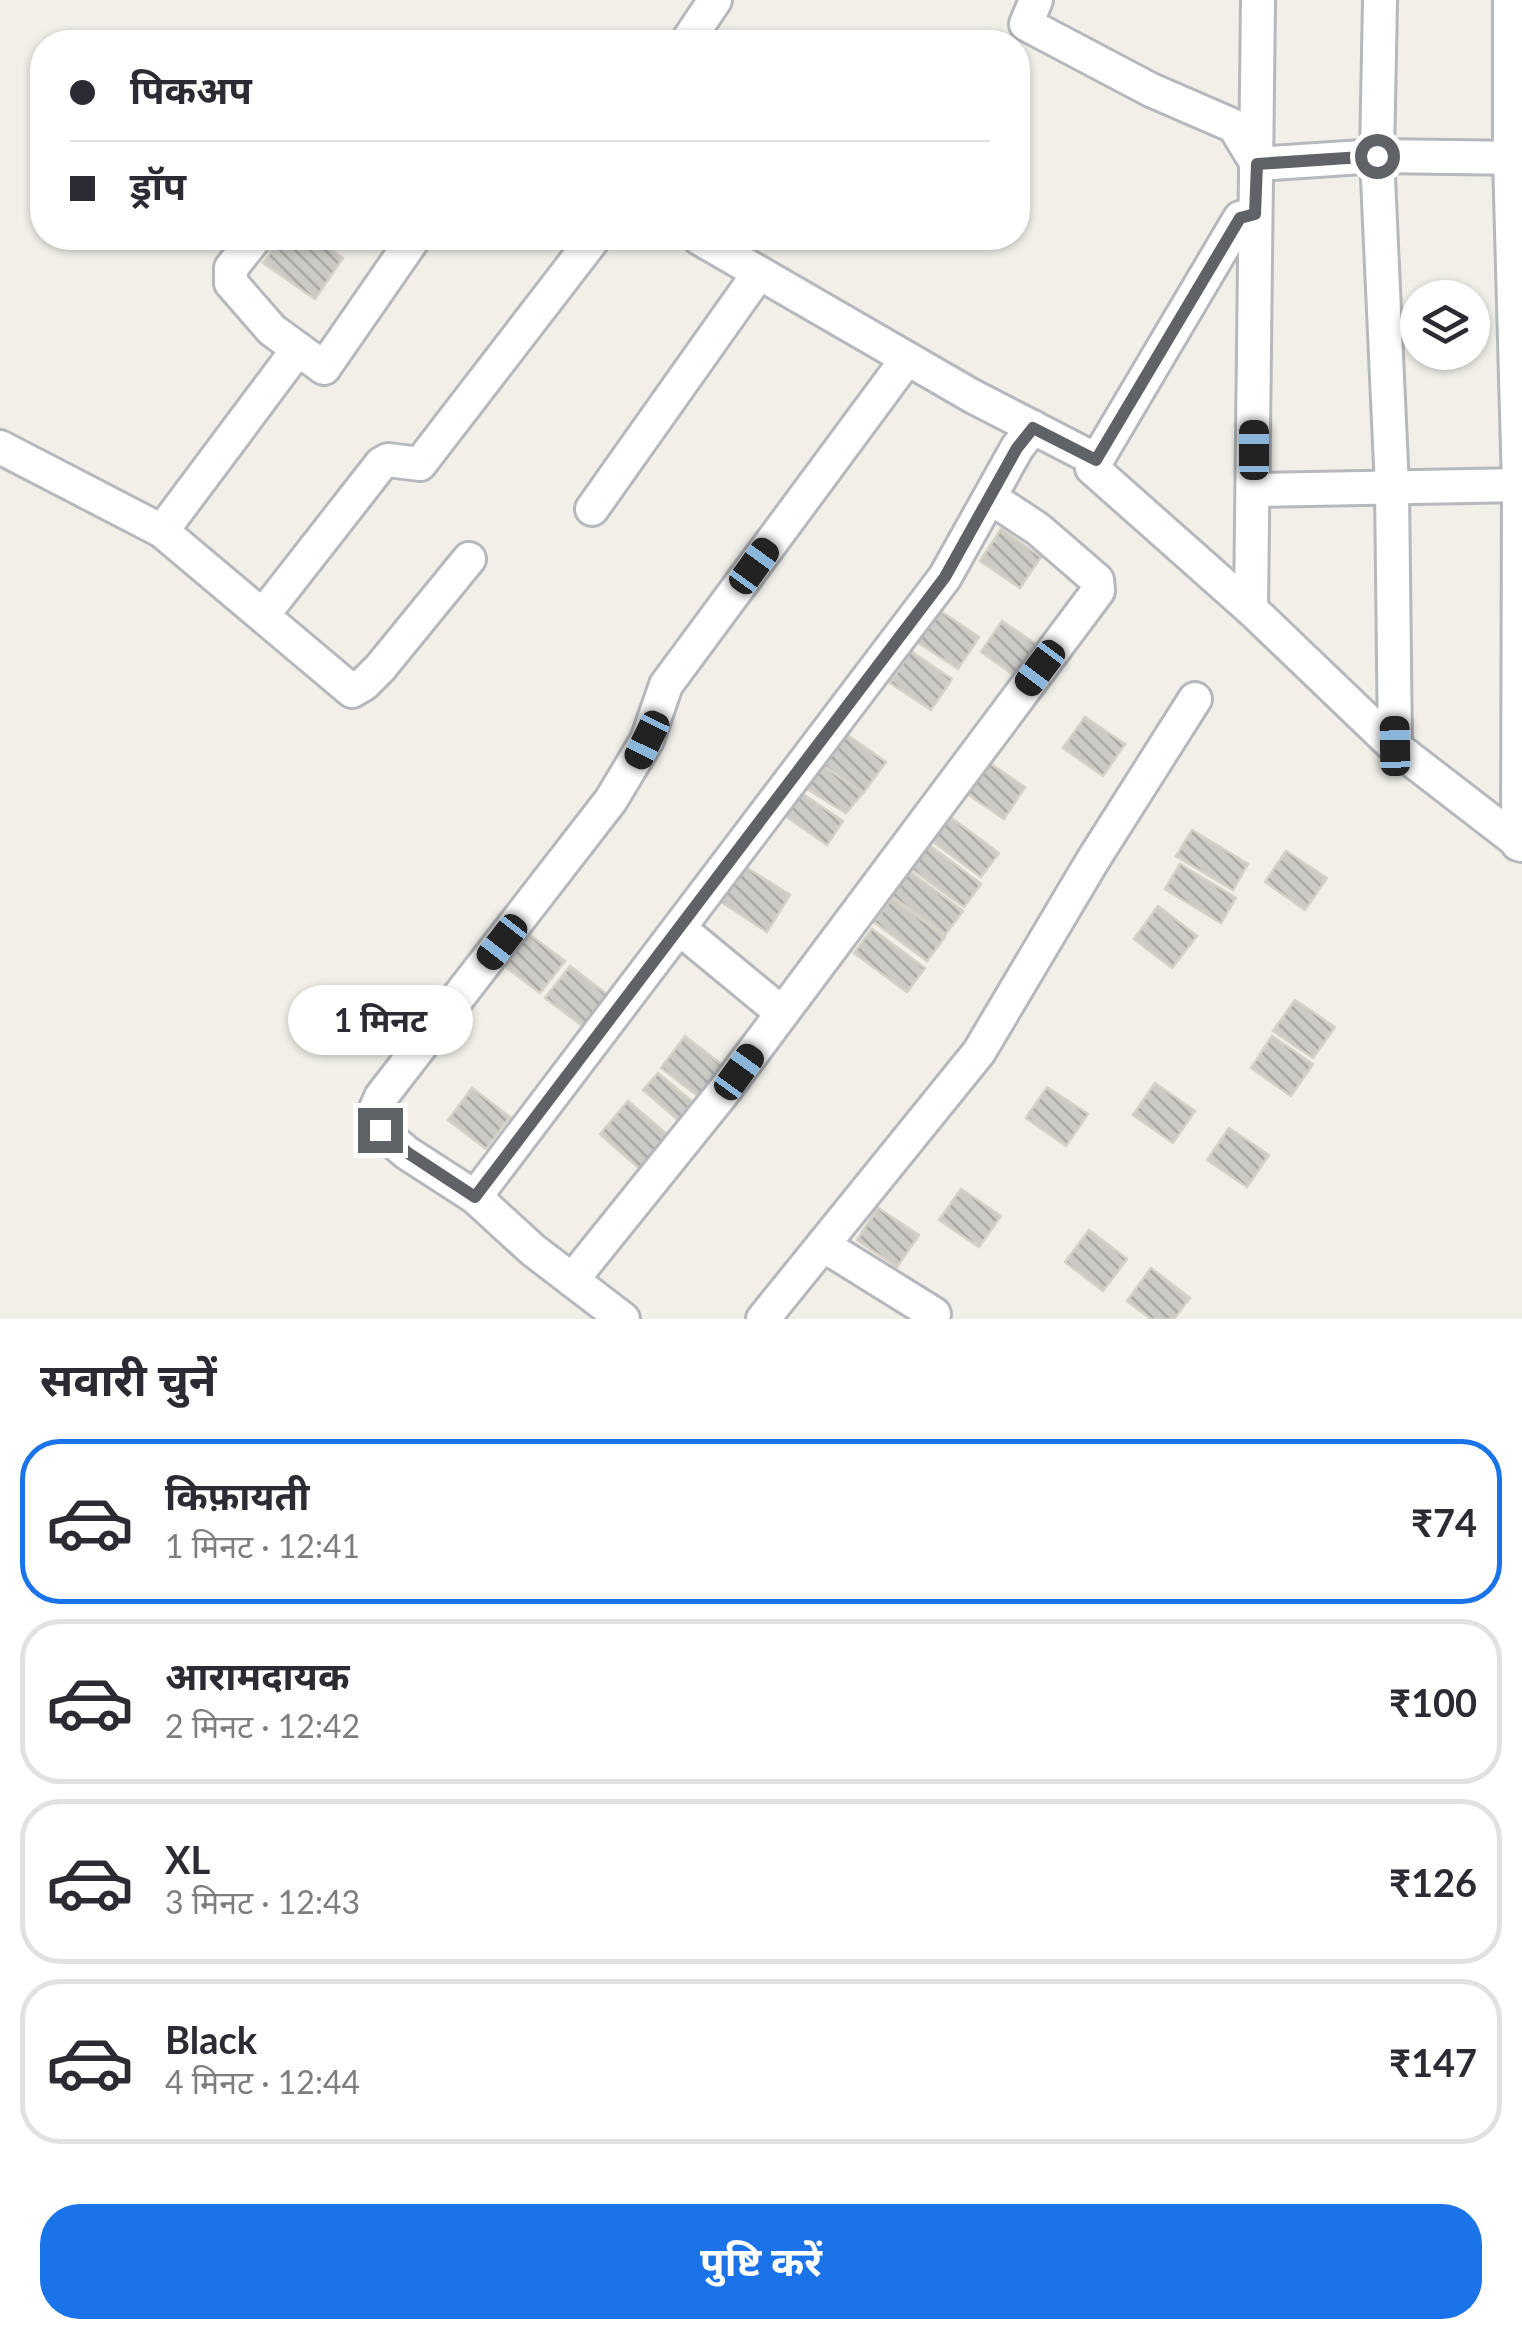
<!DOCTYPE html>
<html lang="hi">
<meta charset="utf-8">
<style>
body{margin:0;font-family:Lato,"Noto Sans Devanagari",sans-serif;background:#f7f7f7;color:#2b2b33;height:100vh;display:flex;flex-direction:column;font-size:38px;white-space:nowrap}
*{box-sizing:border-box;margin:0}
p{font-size:32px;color:#7c7c81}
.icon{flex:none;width:55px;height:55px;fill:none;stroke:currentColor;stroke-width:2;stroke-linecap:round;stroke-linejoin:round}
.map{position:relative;height:1319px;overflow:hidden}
.drawer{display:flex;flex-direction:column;background:#fff;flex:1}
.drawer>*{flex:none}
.guide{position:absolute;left:30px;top:30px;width:1000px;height:220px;border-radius:40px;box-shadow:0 2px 8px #0004;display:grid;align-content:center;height:220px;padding:0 40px;background:#fff}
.buttons{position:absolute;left:1400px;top:280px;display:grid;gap:20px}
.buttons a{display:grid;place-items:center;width:90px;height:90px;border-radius:50%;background:#fff;box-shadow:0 2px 8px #0004;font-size:50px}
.end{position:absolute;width:45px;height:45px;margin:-22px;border:12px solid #5f6368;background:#fff;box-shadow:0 0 0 5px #fff}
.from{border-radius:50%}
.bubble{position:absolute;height:70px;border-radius:35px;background:#fff;box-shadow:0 2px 8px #0004;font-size:32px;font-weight:700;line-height:70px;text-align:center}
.car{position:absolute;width:30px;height:60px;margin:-30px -15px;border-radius:12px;box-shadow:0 0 8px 2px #0007;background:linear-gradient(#222 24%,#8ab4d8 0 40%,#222 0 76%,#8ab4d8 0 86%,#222 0)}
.guide b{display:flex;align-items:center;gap:35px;height:95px;font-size:38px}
.guide b+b{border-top:2px solid #e1e1e2}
.guide i{width:25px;height:25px;background:#2b2b33}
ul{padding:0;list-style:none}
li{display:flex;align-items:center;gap:30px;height:165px;margin:0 20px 15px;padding:0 20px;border:5px solid #e1e1e2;border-radius:40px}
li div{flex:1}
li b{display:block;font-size:38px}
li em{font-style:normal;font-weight:700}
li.current{border-color:#1a73e8}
li>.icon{width:90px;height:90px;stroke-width:1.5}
h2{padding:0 40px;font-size:45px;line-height:120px}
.cta{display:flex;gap:20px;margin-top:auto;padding:20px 40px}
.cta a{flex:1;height:115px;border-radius:40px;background:#1a73e8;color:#fff;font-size:40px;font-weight:700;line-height:115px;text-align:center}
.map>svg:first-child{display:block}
.building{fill:url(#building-back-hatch);stroke:#d6d1c6;stroke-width:2.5}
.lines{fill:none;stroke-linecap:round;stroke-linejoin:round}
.street-casing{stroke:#b5b8bc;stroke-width:38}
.street{stroke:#fff;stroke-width:32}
.route{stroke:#5f6368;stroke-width:12}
</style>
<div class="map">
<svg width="1522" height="1319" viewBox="0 0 1522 1319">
<defs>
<pattern id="building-back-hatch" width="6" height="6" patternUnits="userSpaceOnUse" patternTransform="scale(2.5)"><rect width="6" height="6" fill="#cccac5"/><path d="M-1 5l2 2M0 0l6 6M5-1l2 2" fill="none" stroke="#a9a8a4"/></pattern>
</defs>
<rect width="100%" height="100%" fill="#f1efe8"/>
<g class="building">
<polygon points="281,238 313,238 343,258 315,299 263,263"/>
<polygon points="1001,529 1041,557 1020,588 980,561"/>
<polygon points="939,610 979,637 958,669 917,642"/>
<polygon points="1002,621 1042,648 1021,680 981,652"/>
<polygon points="911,651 952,679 931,710 890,683"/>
<polygon points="1085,717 1125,744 1103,776 1063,748"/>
<polygon points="846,734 886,762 863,793 824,766"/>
<polygon points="985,760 1025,787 1004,819 963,791"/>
<polygon points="819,763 863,793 846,813 804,787"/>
<polygon points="800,792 843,821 827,845 784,815"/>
<polygon points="946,814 999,853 981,877 928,838"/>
<polygon points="1192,830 1248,864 1233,890 1176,856"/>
<polygon points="928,844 981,884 964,907 910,868"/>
<polygon points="1286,851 1327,878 1305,910 1265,882"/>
<polygon points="1180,864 1236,898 1221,923 1165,889"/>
<polygon points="744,866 790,895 767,932 721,902"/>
<polygon points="910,872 963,911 945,935 892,896"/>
<polygon points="892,898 945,937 927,961 874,922"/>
<polygon points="1158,906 1197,936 1172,968 1134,939"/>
<polygon points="872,929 925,968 907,992 854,953"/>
<polygon points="526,932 565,961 540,993 502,964"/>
<polygon points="570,966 608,995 584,1027 545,998"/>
<polygon points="1295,1000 1335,1027 1313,1058 1273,1031"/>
<polygon points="685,1036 726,1068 702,1099 661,1068"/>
<polygon points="1272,1036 1313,1064 1291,1096 1251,1068"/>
<polygon points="658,1073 693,1102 678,1120 643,1090"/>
<polygon points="1155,1083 1195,1111 1173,1143 1133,1115"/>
<polygon points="1047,1087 1088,1114 1066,1146 1026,1118"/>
<polygon points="472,1088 510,1117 486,1149 448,1120"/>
<polygon points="628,1101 670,1137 641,1170 600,1134"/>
<polygon points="1229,1128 1269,1155 1247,1187 1207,1160"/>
<polygon points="961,1189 1001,1216 979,1247 939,1220"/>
<polygon points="878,1208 919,1235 897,1267 857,1240"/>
<polygon points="1089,1230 1127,1259 1103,1291 1065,1262"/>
<polygon points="1151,1268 1190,1298 1174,1319 1151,1319 1127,1301"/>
</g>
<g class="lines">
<g class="street-casing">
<g id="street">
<polyline points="1036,0 1026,24 1151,90 1234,126 1257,164 1377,156 1522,158"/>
<polyline points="1380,0 1377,156 1392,488 1395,747"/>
<polyline points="1510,0 1510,158 1519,486 1518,844"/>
<polyline points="689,39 715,0"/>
<polyline points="1255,214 1240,218 1092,468 1251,609 1395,747 1522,845"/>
<polyline points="255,238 231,268 231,283 272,330 324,368 414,238"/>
<polyline points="699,238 972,396 1096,460"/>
<polyline points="0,447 162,531 352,691 364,684 380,668 469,559"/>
<polyline points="1254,490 1522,485"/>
<polyline points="592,509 759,273"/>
<polyline points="162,531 298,349"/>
<polyline points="1251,609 1258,0"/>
<polyline points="263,615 381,464 388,460 420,464 594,238"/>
<polyline points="679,928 782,1013"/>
<polyline points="475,1197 945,577 1017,448 1033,427"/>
<polyline points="823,1245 934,1314"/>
<polyline points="572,1280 721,1095 1098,591 1097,580 1038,529 991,498"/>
<polyline points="623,1319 533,1250 475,1197 407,1153 380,1130 374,1113 381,1097 611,800 647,740 666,685 907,359"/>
<polyline points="763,1319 979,1052 1093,860 1195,699"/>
</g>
</g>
<use href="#street" class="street"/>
</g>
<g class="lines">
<polyline class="route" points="380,1130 408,1153 475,1197 945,577 1017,448 1033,428 1096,460 1240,218 1255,214 1257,164 1377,156"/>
</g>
</svg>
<div class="buttons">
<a><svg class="icon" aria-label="layers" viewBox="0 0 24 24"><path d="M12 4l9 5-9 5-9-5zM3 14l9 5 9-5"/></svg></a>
</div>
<i class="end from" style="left:1377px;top:156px"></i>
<i class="end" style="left:380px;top:1130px"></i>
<div class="bubble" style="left:288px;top:985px;width:185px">1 मिनट</div>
<i class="car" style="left:1254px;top:450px;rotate:0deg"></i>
<i class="car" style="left:754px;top:566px;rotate:36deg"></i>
<i class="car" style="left:1040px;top:668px;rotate:217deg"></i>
<i class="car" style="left:647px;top:740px;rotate:206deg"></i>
<i class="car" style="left:1395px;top:746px;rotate:359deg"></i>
<i class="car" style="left:502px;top:942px;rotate:218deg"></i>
<i class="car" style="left:739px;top:1072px;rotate:36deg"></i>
<div class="guide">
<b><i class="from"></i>पिकअप</b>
<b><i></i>ड्रॉप</b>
</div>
</div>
<section class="drawer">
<h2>सवारी चुनें</h2>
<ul>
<li class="current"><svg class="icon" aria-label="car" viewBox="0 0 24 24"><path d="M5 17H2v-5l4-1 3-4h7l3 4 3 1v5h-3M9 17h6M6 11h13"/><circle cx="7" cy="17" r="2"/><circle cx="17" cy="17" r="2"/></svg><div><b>किफ़ायती</b><p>1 मिनट · 12:41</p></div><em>₹74</em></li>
<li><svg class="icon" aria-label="car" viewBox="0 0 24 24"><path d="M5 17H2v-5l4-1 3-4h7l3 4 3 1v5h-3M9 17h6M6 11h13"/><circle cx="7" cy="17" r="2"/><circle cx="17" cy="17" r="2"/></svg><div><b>आरामदायक</b><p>2 मिनट · 12:42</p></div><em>₹100</em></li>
<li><svg class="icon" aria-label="car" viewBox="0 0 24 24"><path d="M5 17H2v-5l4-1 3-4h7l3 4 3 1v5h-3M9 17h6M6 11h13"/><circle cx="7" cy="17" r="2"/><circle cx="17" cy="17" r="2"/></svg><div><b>XL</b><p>3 मिनट · 12:43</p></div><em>₹126</em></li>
<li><svg class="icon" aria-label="car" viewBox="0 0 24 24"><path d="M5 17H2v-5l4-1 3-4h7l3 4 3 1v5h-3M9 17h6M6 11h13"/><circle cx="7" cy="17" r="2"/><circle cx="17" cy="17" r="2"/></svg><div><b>Black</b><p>4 मिनट · 12:44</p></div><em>₹147</em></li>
</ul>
<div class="cta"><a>पुष्टि करें</a></div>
</section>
